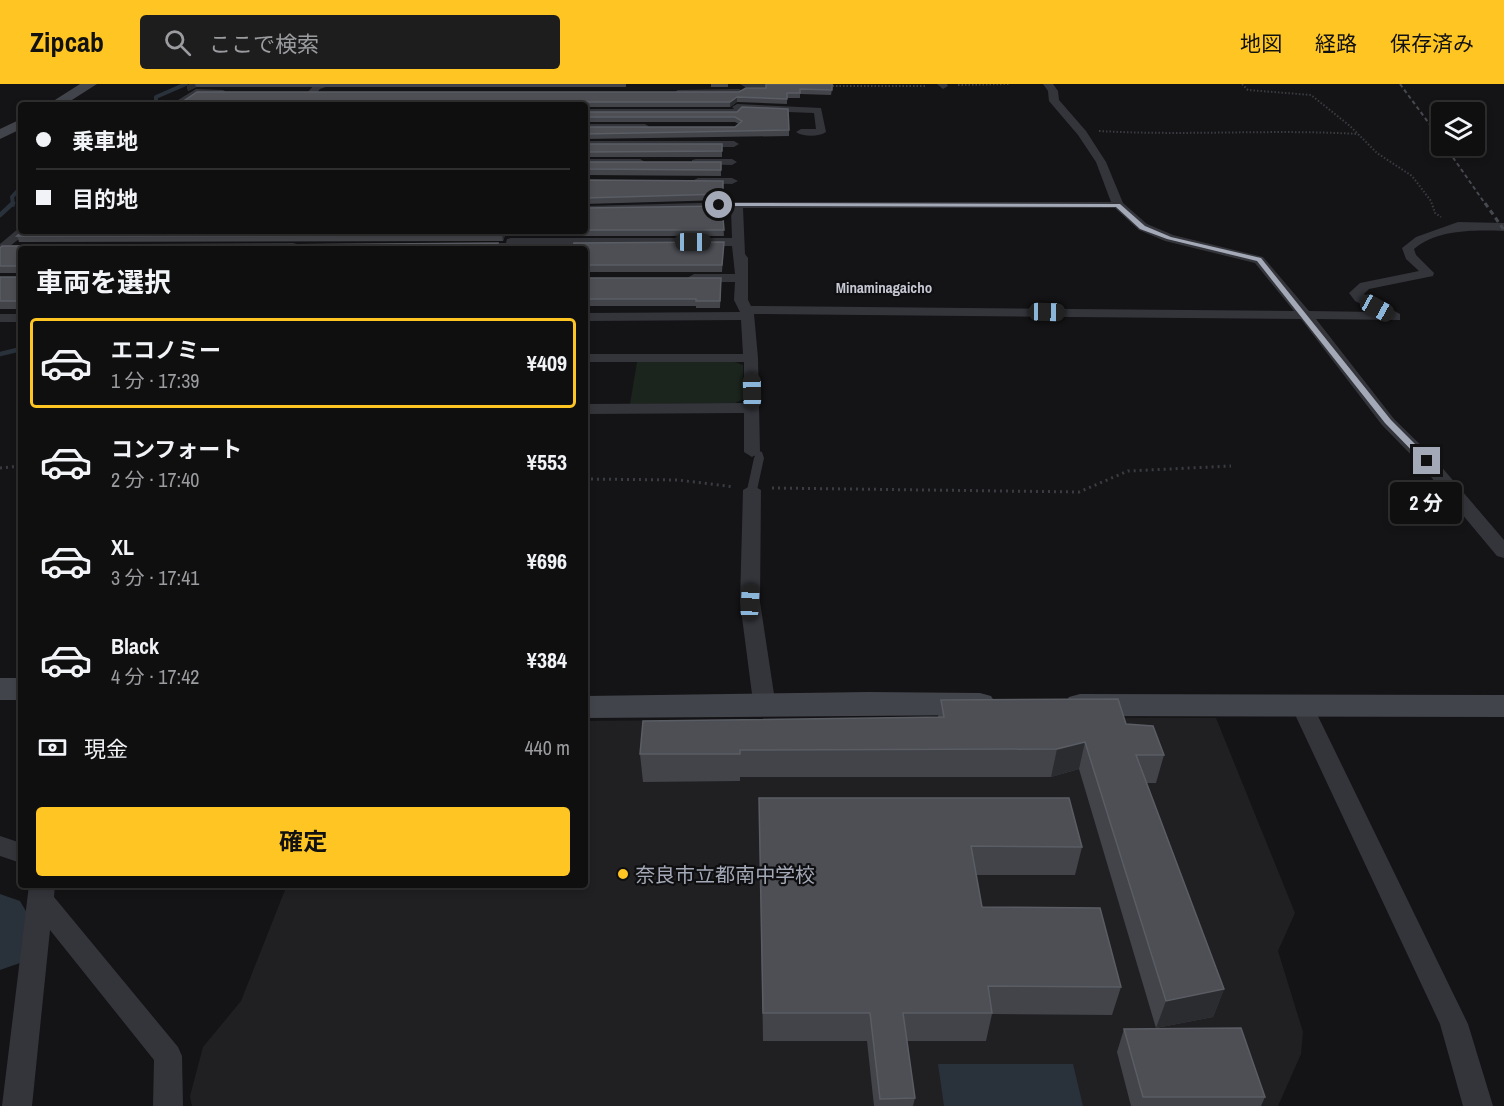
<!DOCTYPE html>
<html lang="ja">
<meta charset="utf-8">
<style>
body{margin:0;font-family:"Archivo Narrow","Noto Sans JP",sans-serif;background:#1d1d1e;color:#f1f3f6;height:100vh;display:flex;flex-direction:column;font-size:22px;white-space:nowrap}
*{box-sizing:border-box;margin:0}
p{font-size:20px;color:#9b9c9f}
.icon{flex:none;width:33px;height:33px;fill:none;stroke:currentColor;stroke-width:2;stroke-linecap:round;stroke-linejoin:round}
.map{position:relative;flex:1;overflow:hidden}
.sheet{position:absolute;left:18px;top:162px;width:570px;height:642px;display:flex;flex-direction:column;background:#0f0f10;border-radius:6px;box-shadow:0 3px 9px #0003,0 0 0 2px #2f2f30}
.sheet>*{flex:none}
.banner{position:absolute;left:18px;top:18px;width:570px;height:132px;border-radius:6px;box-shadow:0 3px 9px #0003,0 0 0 2px #2f2f30;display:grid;align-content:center;height:132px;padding:0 18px;background:#0f0f10}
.tools{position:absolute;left:1431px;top:18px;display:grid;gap:12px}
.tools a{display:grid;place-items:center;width:54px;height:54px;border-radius:6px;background:#0f0f10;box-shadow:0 3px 9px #0003,0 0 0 2px #2f2f30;font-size:30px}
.end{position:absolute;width:27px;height:27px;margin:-14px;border:8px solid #a4a9b7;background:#111;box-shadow:0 0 0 3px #111}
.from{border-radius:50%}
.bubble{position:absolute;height:42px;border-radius:6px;background:#0f0f10;box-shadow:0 3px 9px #0003,0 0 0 2px #2f2f30;font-size:20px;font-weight:700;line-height:42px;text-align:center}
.car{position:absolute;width:18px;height:36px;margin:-18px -9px;border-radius:8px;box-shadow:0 0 4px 2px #0007;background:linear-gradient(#222 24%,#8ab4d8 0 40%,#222 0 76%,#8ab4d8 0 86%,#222 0)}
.banner b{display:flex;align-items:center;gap:21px;height:57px;font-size:22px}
.banner b+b{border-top:2px solid #2f2f30}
.banner i{width:15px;height:15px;background:#f1f3f6}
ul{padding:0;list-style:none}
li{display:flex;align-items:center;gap:18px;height:90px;margin:0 12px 9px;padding:0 6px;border:3px solid transparent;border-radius:6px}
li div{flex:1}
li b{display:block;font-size:22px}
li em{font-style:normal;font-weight:700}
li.selected{border-color:#ffc623}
li>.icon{width:54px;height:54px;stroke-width:1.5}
h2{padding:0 18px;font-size:27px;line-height:72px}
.pay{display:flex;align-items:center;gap:15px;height:66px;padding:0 18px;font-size:22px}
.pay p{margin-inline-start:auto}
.action{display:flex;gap:12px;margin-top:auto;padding:12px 18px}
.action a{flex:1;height:69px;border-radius:6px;background:#ffc623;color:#111;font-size:24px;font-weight:700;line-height:69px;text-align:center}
header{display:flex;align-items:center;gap:36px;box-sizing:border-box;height:84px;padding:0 30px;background:#ffc623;color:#111}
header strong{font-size:28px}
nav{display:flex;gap:33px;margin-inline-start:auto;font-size:21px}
.search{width:420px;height:54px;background:#1d1d1e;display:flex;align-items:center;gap:15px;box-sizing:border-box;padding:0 21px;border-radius:6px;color:#9b9c9f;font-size:22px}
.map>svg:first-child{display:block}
.built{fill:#202023}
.green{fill:#1b241d}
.water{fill:#29313b}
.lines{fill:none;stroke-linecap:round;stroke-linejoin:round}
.stream-far1{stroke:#29313b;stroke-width:4}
.stream{stroke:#29313b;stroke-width:4.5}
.river{fill:#29313b;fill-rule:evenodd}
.path-far1{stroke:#3a3c42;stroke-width:2;stroke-dasharray:1.5 2;stroke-linecap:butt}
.path{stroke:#3a3c42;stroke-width:3;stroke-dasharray:2 4;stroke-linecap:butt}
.lane{fill:#34353b;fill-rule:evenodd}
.street{fill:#34353b;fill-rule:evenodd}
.secondary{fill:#42444b;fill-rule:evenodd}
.rail-far1{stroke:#474950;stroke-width:2;stroke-dasharray:4 3;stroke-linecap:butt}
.rail{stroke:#474950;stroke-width:3;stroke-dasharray:5 4;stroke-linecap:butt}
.wall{fill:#424449}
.shaded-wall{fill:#2b2c30}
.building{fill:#4d4f55;stroke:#5a5d64;stroke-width:1.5}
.route{fill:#a4a9b7}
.poi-dot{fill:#ffc623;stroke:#0f0f11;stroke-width:2}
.labels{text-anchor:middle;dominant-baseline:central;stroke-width:4.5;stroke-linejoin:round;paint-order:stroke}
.far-neighbourhood-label{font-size:15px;font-weight:bold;fill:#c6c8d3;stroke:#0f0f11}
.near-poi-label{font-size:20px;fill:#a4a9b7;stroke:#0f0f11;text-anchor:start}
</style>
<header>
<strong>Zipcab</strong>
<div class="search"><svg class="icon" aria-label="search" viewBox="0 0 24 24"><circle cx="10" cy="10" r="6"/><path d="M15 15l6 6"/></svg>ここで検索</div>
<nav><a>地図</a><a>経路</a><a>保存済み</a></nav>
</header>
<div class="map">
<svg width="1504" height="1022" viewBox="0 0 1504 1022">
<rect width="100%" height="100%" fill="#141416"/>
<polygon class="built" points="967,633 1216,634 1295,829 1278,867 1303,948 1301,970 1278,1022 192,1022 190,1012 203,963 241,917 287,801 585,801 585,637"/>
<polygon class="green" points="637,278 735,278 743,281 744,315 735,319 630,320"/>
<polygon class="water" points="938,980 1073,980 1083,1022 944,1022"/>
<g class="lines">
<g class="stream-far1">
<polyline points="156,21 156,13 186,0"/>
<polyline points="13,121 12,113 21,103"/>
</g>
<g class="stream">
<polyline points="0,131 13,119"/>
<polyline points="0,270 21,265"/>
</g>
<polygon class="river" points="0,810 20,817 34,841 20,879 0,886"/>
<g class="path-far1">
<polyline points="1242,0 1248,6 1311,11 1350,42 1377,69 1412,92 1431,117 1435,129 1441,133"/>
<polyline points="958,1 1009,0"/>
<polyline points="829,2 927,2"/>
<path d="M 1099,47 C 1185,52 1272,45 1358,50"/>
</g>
<g class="path">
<polyline points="0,384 21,382"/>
<polyline points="585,395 678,396 734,403"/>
<polyline points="772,404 1079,408 1128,387 1231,382"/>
</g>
<polygon class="lane" points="752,365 762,368 764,374 757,406 752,409 747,406 754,374 755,372 748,368"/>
<g class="street">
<polygon points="334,0 320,5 315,11 307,9 314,1"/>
<polygon points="740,0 816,0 811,3 745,3"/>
<polygon points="937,0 947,0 948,2 943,5"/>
<path d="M 1043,0 L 1053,0 L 1058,7 L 1059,16 L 1086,47 L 1106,78 L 1123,119 L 1147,140 L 1173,151 L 1263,173 L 1309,227 L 1376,228 L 1355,217 L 1349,209 L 1360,199 L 1419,187 L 1406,175 L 1402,164 L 1416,153 L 1458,138 L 1504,139 L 1504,147 C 1476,146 1437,145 1414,165 L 1416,171 L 1434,189 L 1433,192 L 1369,205 L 1364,210 L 1400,230 L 1400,236 L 1316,235 L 1394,335 L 1433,373 L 1504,456 L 1504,474 L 1497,472 L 1421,381 L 1382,341 L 1301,235 L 754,230 L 758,274 L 760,368 L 752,373 L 744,368 L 744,329 L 585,330 L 585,320 L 744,319 L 744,278 L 585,278 L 585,270 L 743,270 L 741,236 L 585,237 L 585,229 L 740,228 L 734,216 L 735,198 L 694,198 L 687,194 L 694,190 L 735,190 L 732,162 L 514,162 L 514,165 L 467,163 L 473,159 L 506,159 L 507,155 L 511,154 L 732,154 L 731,125 L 585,128 L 585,122 L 737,118 L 1111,118 L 1096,78 L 1078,51 L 1049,17 L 1048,7 ZM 743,124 L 1115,124 L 1139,146 L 1165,157 L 1255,179 L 1294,227 L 751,222 L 748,216 L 748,174 L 745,170 Z"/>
<path d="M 196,5 L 223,6 L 228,9 C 219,15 208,8 198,11 C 187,14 183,21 170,21 Z"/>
<polygon points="678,6 739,5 744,8 739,11 675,11 673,9"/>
<path d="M 737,20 L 821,24 L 826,48 C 819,53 803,53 796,48 L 801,45 L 816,45 L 814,29 L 740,26 L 740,30 L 737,31 L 585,31 L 585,25 L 734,25 L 732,23 Z"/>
<polygon points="585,40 645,40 650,43 645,46 585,46"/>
<polygon points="585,57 734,57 739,60 734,63 585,63"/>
<polygon points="585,75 640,75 645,78 640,81 585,81"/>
<polygon points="696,75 732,75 737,78 732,81 692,80 692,76"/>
<polygon points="698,94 732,94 738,97 732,100 694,99 692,97"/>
<polygon points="19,144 29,147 0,170 0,160"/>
<polygon points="293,159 297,160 298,165 128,164 134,160"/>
<rect x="0" y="230" width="21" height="8"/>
<polygon points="752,401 761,406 760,518 774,610 771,615 763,617 755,615 752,610 740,518 743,406"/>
<polygon points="1302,615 1310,617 1313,622 1468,940 1493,1022 1463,1022 1440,940 1291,622 1294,617"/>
<polygon points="0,752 21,759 21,779 0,772"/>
<polygon points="29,801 55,801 54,813 178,963 182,972 183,1022 153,1022 154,976 50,846 32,1022 2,1022"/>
</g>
<g class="secondary">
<polygon points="80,0 97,0 64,21 47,21"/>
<polygon points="21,35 21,45 0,55 0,45"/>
<rect x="0" y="594" width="21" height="22"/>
<polygon points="869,608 980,609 991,612 996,620 991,628 980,631 585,634 585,612"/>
<polygon points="1080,610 1504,611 1504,633 1080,632 1069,629 1064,621 1069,613"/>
</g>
<g class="rail-far1">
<polyline points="1400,0 1442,57"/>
<polyline points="1445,62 1486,121"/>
</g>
<polyline class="rail" points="1485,119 1504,146"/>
</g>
<g class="wall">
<polygon points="190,0 626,0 626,3 196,3 188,7 187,2"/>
<rect x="711" y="0" width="17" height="3"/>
<polygon points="833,0 831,11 800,10 800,14 787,14 787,20 737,18 730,23 585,23 585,21 163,21 739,8 766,4"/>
<polygon points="585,28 737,28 789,46 789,52 585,55 585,43 735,43 739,40 735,38 585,38"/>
<rect x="585" y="60" width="137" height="13"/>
<polygon points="585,78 721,78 721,92 585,91"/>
<polygon points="585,96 723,97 723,116 585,120"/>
<polygon points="722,122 724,152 573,152 541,148 540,151 505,151 503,157 19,158 17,152 23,147 585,147 585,124"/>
<polygon points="724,158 722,188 585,188 585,165"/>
<polygon points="160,161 161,165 21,165 21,225 0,225 0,193 20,193 20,189 0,189 0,164"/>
<polygon points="585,194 721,200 720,224 696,224 696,222 585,222"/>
<polygon points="941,616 1126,640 1164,671 1156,699 1147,699 1224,905 1213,933 1156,944 1079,685 1051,693 740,693 740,697 643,698 640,670 938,633"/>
<polygon points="759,714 1082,763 1075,791 976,791 982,823 1121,903 1112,931 992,930 986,957 907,957 915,1014 913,1022 874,1022 867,957 763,957"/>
<polygon points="1124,945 1265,1013 1261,1022 1131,1022 1117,968"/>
</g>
<g class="shaded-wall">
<polygon points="191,0 195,0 196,3 188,7 187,2"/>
<polygon points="737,13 737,18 730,23 730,18"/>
<polygon points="504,147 505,147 505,151 503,157 502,151"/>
<polygon points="1085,658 1079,685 1051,693 1057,665"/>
<polygon points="1224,905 1213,933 1156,944 1166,917"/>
</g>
<g class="building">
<polygon points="766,0 832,0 832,6 800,5 800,9 787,9 787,15 737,13 730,18 583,18 583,21 163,21 167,18 182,18 197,8 739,8 746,4 766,4"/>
<polygon points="742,23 788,25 789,46 585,50 585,43 735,43 742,37 735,33 585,33 585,28 737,28"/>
<polygon points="585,60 722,60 722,67 585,68"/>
<polygon points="585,78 721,78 721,86 585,85"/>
<polygon points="585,96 723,97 723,110 585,114"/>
<polygon points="722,122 724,146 585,146 585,124"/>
<polygon points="23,147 504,147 502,151 17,152"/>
<polygon points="724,158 722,181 585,181 585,165 572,165 574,159"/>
<polygon points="498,159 496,165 266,165 269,161"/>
<polygon points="160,161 156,165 21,165 21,217 0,217 0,193 20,193 20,182 0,182 0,164 2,162"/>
<polygon points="585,194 721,194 720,217 696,217 696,215 585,215"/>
<polygon points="1118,615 1126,640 1153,642 1164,671 1136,671 1224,905 1166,917 1085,658 1057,665 740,666 740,670 640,670 643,637 944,633 941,616"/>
<polygon points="759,714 1069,714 1082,763 971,762 982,823 1100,824 1121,903 988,902 992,929 903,929 915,1014 880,1015 870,929 763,929"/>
<polygon points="1241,944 1265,1013 1143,1013 1124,945"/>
</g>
<polygon class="route" points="719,119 1120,120 1145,142 1171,153 1261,174 1391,336 1432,377 1424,379 1385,339 1257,177 1167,155 1140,145 1116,123 717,122"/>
<circle class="poi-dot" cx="623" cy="790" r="6"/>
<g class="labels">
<g class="far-neighbourhood-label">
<text x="884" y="203">Minaminagaicho</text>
</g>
<g class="near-poi-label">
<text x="635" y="790">奈良市立都南中学校</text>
</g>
</g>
</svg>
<div class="tools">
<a><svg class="icon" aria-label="layers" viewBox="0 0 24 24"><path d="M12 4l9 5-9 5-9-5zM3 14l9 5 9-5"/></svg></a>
</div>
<i class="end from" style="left:719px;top:121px"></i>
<i class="end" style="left:1427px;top:377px"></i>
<div class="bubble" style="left:1390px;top:398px;width:72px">2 分</div>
<i class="car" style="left:693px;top:158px;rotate:90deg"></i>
<i class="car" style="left:1377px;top:224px;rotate:119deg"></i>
<i class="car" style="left:1047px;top:228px;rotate:91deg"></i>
<i class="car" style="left:752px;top:307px;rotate:359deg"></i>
<i class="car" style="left:750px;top:518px;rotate:3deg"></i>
<div class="banner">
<b><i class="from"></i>乗車地</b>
<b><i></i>目的地</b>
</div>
<section class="sheet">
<h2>車両を選択</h2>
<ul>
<li class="selected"><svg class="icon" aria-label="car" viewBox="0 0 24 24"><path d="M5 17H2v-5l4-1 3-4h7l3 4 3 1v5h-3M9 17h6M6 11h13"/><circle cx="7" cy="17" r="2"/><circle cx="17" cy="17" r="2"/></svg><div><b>エコノミー</b><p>1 分 · 17:39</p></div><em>¥409</em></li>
<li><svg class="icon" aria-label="car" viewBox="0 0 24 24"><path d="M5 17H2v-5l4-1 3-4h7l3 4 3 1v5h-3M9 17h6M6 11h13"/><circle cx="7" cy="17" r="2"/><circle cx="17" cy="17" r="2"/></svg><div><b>コンフォート</b><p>2 分 · 17:40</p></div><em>¥553</em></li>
<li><svg class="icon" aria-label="car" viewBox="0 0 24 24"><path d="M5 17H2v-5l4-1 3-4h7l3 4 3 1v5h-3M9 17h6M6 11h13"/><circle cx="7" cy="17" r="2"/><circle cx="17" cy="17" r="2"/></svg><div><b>XL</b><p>3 分 · 17:41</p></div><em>¥696</em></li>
<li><svg class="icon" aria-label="car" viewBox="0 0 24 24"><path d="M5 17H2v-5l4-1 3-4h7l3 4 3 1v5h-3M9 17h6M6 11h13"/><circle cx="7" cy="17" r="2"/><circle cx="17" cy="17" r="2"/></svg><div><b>Black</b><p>4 分 · 17:42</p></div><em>¥384</em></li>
</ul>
<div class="pay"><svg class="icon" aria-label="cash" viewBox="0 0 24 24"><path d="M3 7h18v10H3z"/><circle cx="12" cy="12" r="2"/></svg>現金<p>440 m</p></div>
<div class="action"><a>確定</a></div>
</section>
</div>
